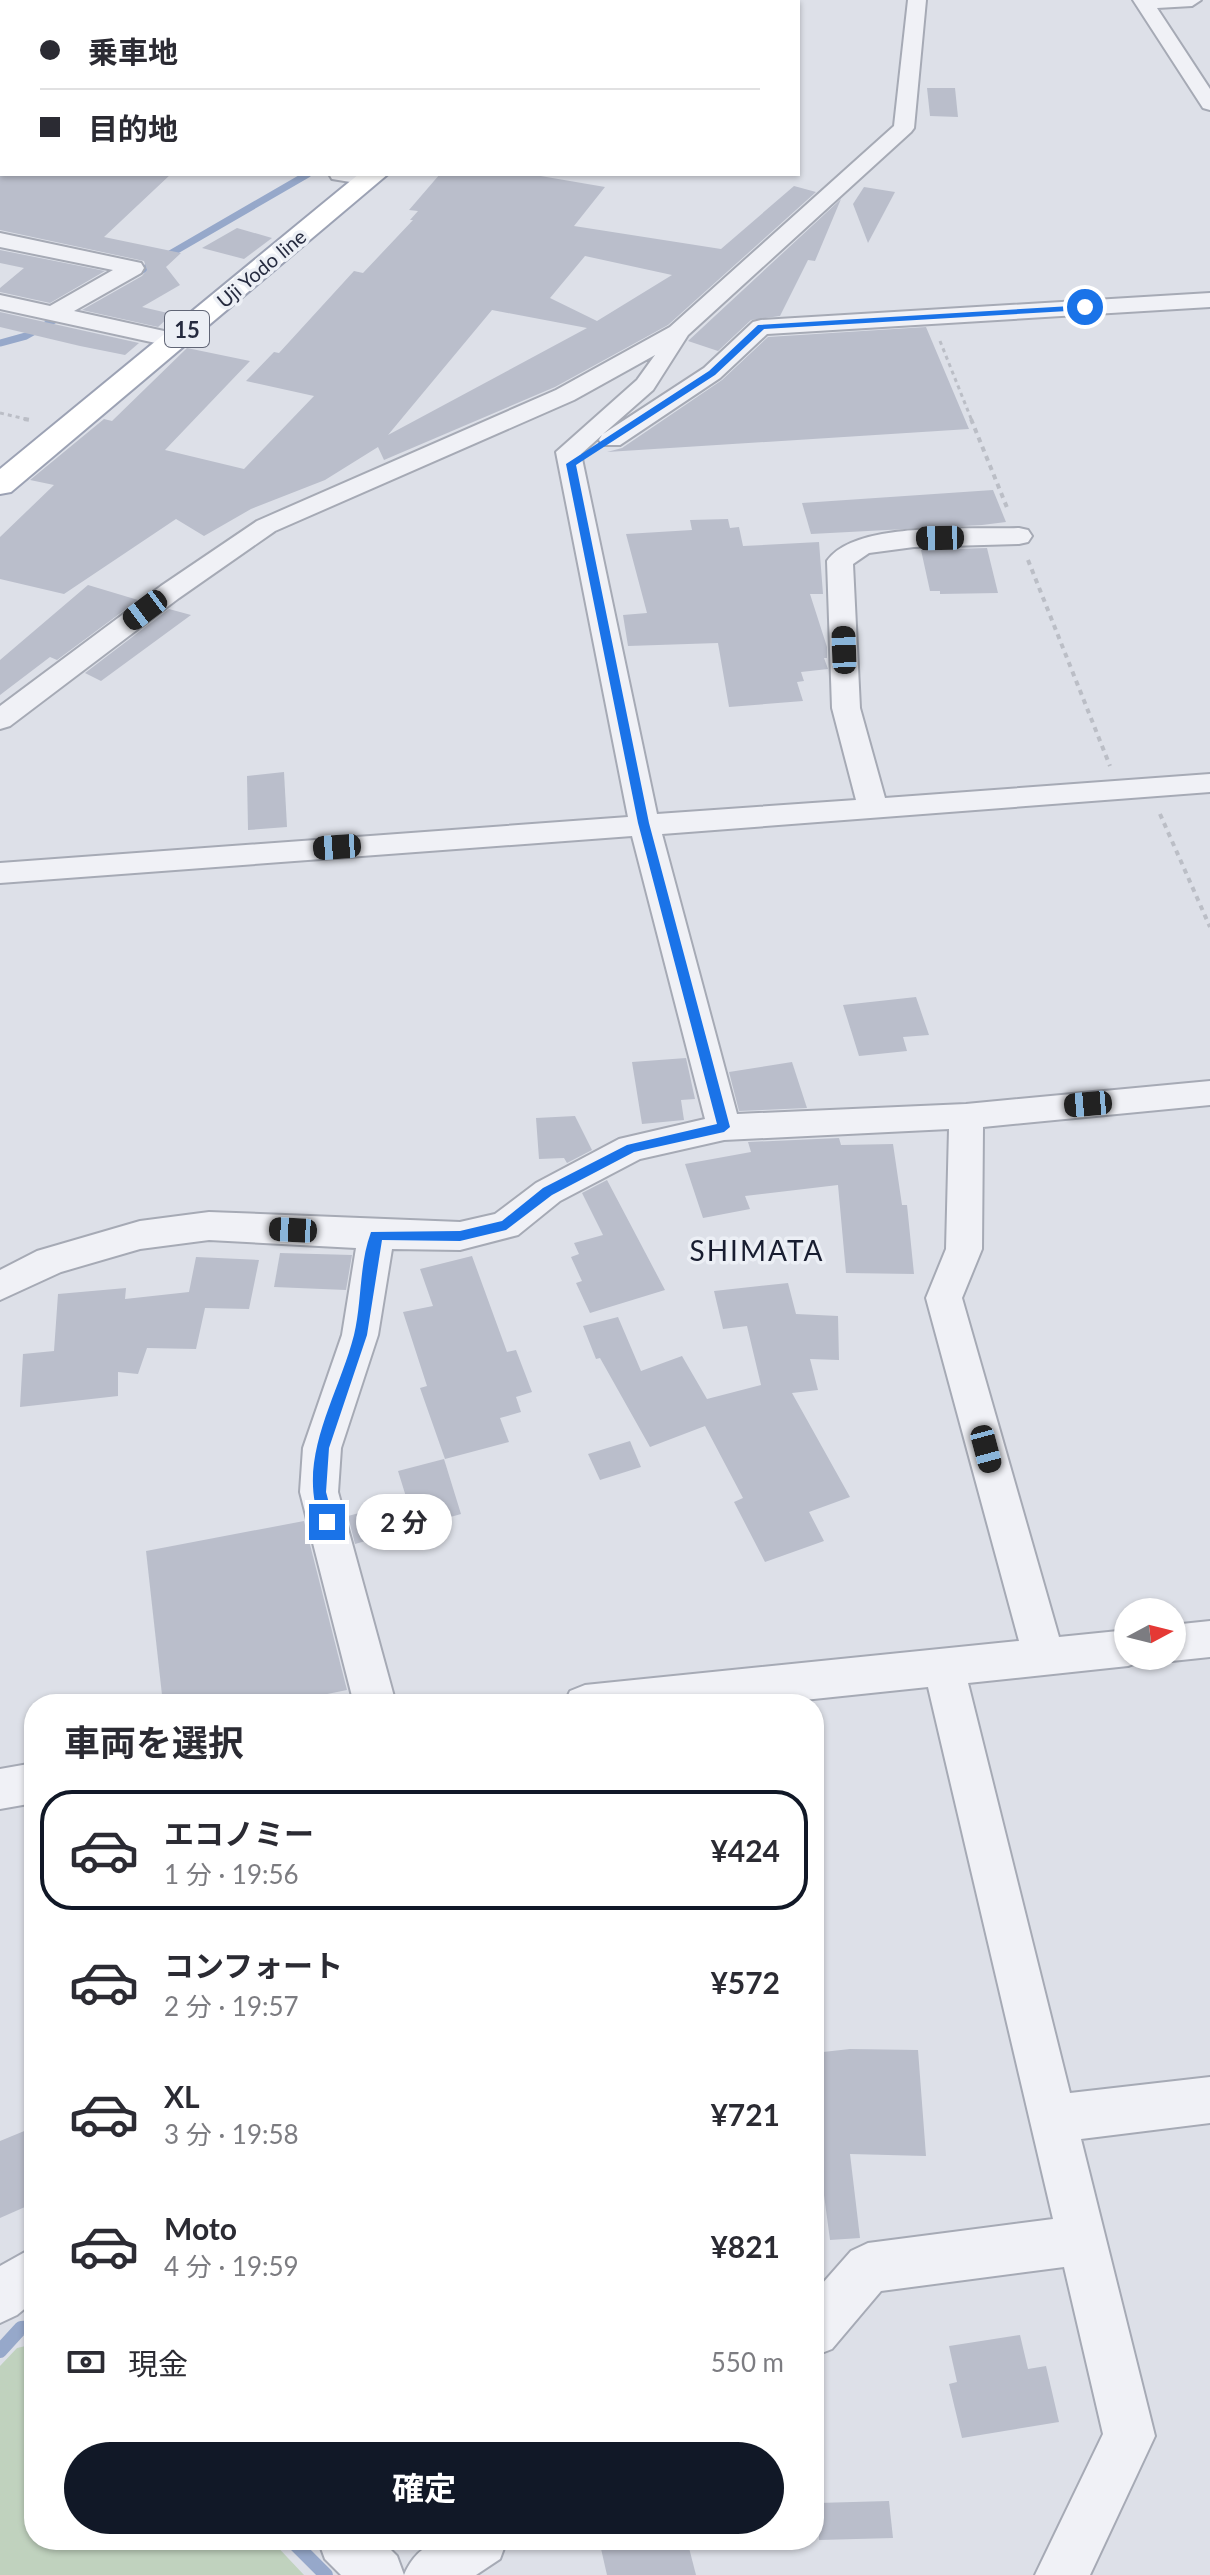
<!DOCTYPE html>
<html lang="ja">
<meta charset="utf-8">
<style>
body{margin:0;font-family:Lato,"Noto Sans JP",sans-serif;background:#f2f2f3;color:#2b2b33;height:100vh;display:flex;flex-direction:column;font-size:30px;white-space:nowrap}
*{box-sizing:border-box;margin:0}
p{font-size:26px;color:#7c7c81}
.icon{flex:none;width:44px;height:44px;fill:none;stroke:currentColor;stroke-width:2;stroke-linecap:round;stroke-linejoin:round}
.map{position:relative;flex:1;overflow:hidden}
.sheet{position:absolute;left:24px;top:1694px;width:800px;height:856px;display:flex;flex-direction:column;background:#fff;border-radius:32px;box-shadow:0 2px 6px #0004}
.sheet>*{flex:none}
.guide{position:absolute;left:0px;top:0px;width:800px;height:176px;box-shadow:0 2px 6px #0004;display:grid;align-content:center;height:176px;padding:0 40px;background:#fff}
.needle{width:52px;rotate:83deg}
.controls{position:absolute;left:1114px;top:1598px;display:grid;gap:16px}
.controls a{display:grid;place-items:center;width:72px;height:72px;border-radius:50%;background:#fff;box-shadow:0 2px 6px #0004;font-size:40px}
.end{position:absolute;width:36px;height:36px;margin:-18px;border:10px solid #1a73e8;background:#fff;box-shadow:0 0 0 4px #fff}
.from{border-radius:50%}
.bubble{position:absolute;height:56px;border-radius:28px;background:#fff;box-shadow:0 2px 6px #0004;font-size:26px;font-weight:700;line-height:56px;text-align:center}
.car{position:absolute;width:24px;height:48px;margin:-24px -12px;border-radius:10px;box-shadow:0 0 6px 2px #0007;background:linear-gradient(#222 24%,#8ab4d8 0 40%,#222 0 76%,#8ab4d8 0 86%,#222 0)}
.guide b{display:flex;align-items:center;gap:28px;height:76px;font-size:30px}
.guide b+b{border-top:2px solid #e1e1e2}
.guide i{width:20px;height:20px;background:#2b2b33}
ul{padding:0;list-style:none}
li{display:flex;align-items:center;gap:24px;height:120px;margin:0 16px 12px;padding:0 24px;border:4px solid transparent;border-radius:32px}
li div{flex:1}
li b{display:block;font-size:30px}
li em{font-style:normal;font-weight:700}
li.selected{border-color:#111827}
li>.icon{width:72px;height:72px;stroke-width:1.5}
h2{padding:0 40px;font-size:36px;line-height:96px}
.pay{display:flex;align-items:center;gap:20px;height:88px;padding:0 40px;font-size:30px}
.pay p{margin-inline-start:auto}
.primary-button{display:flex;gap:16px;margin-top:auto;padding:16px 40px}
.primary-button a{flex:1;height:92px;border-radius:48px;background:#111827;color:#fff;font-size:32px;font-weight:700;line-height:92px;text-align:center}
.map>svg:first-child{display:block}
.green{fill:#c0d2be}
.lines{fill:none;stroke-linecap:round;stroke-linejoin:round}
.stream-far1{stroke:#96a8ca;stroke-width:7}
.stream{stroke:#96a8ca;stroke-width:14}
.building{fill:#babecb;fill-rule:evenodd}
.minor-casing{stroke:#a6aab5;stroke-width:4}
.major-casing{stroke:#9ca2b4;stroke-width:4}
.path-far1{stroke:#bbbec6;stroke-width:3;stroke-dasharray:4 4;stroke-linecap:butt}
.path{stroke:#bbbec6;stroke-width:4;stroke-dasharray:5 5;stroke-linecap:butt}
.minor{fill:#f0f1f6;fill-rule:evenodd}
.major{fill:#fff;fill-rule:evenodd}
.route{fill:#1a73e8}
.labels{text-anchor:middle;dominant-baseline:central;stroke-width:7;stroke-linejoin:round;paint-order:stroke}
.far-street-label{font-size:20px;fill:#262b3f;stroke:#eceff5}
.shield{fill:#eceff5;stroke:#616676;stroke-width:2}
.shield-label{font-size:22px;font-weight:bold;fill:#262b3f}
.quarter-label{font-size:28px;letter-spacing:2px;fill:#181d30;stroke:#eceff5}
</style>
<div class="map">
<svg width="1210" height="2575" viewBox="0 0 1210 2575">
<rect width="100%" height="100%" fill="#dde0e8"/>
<polygon class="green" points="34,2344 34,2540 271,2540 304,2575 0,2575 0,2366 17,2348"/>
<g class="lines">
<g class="stream-far1">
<polyline points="132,276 308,174"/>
<polyline points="0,343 26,336 65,314"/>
</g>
<g class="stream">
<polyline points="0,2351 21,2328 34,2327"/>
<polyline points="291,2540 326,2575"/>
</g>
</g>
<g class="building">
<polygon points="927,88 955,88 958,117 930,116"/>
<polygon points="0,174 171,174 104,237 181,253 166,267 180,285 142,307 172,314 158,327 82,310 142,276 147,270 144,261 0,230"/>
<path d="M 440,174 L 529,174 L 605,187 L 574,226 L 721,249 L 794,186 L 816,192 L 668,325 L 555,387 L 384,460 L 378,447 L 325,480 L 251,509 L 204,536 L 176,519 L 64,594 L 0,579 L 0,537 L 54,485 L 30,480 L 104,419 L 112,421 L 187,348 L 250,361 L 165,450 L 244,469 L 314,396 L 246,381 L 274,352 L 279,353 L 354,271 L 363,273 L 413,220 L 410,220 L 418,211 L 409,210 ZM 585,256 L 672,275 L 597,321 L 550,298 ZM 492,310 L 587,328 L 388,435 Z"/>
<polygon points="864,187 895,192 868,243 853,204"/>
<polygon points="841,199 815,261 808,260 780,316 751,320 718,351 688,341"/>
<polygon points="237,228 272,238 244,259 202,248"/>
<polygon points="0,250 105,271 50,303 0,292 0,288 24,268 0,263"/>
<polygon points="0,312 139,343 125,355 80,346 0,327"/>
<polygon points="926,327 969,429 607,452 622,448 722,380 768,337"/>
<polygon points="993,490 1006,522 982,525 811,534 802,503"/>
<polygon points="728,519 730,528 739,527 743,546 819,542 823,594 810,594 827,647 827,658 824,658 828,669 801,672 804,681 797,682 803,701 729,707 718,643 628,646 623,615 647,613 626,534 692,530 690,520"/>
<polygon points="987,548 998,593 940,594 940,591 930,591 921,550"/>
<polygon points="88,585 138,600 57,660 50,657 0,695 0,660"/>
<polygon points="169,609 191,615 101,681 85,673"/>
<polygon points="284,772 287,827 248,830 247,776"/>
<polygon points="916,997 929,1035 903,1037 907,1051 859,1056 843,1005"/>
<polygon points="686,1058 695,1099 681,1100 684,1120 642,1124 632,1062"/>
<polygon points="792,1062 807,1108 739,1111 729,1072"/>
<polygon points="575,1116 592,1150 567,1163 564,1158 539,1159 536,1118"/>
<polygon points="839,1138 841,1145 893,1144 902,1205 907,1205 914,1274 846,1273 838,1185 745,1196 750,1209 703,1218 685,1164 751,1152 748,1142"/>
<polygon points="607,1180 665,1290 590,1313 576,1283 582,1281 571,1257 579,1254 574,1243 603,1235 582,1193"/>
<polygon points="280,1253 352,1255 346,1290 274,1287"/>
<polygon points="472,1256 507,1352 516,1350 532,1392 516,1397 521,1412 500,1418 509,1442 445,1459 420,1388 427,1386 403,1312 433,1306 420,1269"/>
<polygon points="196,1257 259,1260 249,1309 205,1308 196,1349 147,1348 138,1374 118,1372 118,1396 20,1407 23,1354 54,1351 58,1294 126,1288 125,1299 189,1292"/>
<polygon points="788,1283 796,1314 838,1316 839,1360 810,1359 818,1390 792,1393 850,1497 809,1512 824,1541 765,1562 734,1502 743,1498 705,1426 650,1447 600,1358 596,1359 583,1326 618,1317 641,1371 682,1356 707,1399 761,1385 747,1326 723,1329 714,1291"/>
<polygon points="630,1441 641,1467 600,1480 588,1454"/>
<polygon points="444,1459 461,1514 355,1544 348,1516 407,1500 398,1471"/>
<polygon points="304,1521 347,1690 278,1704 163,1704 146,1551"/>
<polygon points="850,2049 918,2050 926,2156 850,2154 860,2238 830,2240 822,2180 814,2181 814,2053"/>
<polygon points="34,2127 34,2203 0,2218 0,2141"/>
<polygon points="1020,2335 1028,2369 1046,2366 1059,2422 962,2438 949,2384 957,2382 949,2346"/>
<polygon points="889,2501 893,2538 819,2540 817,2503"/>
<polygon points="599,2540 687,2540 696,2575 607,2575"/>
</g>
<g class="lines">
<g class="minor-casing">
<g id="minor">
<path d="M 908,0 L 926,0 L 914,128 L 911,132 L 688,335 L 653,390 L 603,434 L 704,368 L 753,322 L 761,320 L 1210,293 L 1210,307 L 767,334 L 720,378 L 620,445 L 602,445 L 599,440 L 602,435 L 581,454 L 657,814 L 856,800 L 832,708 L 827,561 C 855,520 973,530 1019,528 L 1028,530 L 1032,536 L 1028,542 L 1019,544 L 914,547 L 869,553 L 853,564 L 860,708 L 885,798 L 1210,774 L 1210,792 L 662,834 L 737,1114 L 966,1104 L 1210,1081 L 1210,1105 L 983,1127 L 982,1249 L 962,1298 L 1059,1637 L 1128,1630 L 1128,1656 L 1145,1656 L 1142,1661 L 1128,1666 L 968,1683 L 1070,2093 L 1210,2077 L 1210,2123 L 1081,2139 L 1155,2436 L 1090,2575 L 1035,2575 L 1103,2434 L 1064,2267 L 881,2291 L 832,2349 L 814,2356 L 814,2293 L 851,2251 L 868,2243 L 1053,2219 L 928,1687 L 766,1704 L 564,1704 L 570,1691 L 585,1685 L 1019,1641 L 926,1298 L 946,1249 L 949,1129 L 724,1140 L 640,1159 L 560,1201 L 518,1235 L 460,1250 L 392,1249 L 378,1335 L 341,1448 L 338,1492 L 396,1704 L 354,1704 L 300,1492 L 303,1448 L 342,1335 L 356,1248 L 209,1240 L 140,1249 L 61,1272 L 0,1300 L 0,1270 L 37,1251 L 140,1221 L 209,1212 L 460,1222 L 495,1214 L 536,1183 L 619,1139 L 705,1119 L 632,836 L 0,883 L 0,863 L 628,817 L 556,452 L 637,380 L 655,355 L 574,400 L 275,531 L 179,598 L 10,726 L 0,729 L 0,706 L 161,586 L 257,521 L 556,390 L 670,327 L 894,126 Z"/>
<polygon points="1133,0 1201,0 1192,6 1157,8 1210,89 1210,110 1203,108"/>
<rect x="0" y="11" width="2" height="12"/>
<polygon points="329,174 375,174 380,179 369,185 332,179"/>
<polygon points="0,233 141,263 144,268 141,273 74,311 182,335 186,340 182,345 174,347 0,309 0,295 50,306 113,270 0,247"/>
<polygon points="1210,1621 1210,1657 1172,1661 1158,1656 1172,1656 1172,1625"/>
<polygon points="34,1763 34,1803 0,1809 0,1769"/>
<polygon points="34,2247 34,2301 17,2315 0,2323 0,2266"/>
<path d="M 318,2540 L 381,2540 L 397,2556 L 404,2575 C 424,2528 464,2540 507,2540 L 500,2559 L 476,2575 L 341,2575 L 325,2559 Z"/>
</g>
</g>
<g class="major-casing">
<g id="major">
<polygon points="572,0 597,0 570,2"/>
<polygon points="359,174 388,174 11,492 0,494 0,469"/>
</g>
</g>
<g class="path-far1">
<polyline points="940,341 972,421"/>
<polyline points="0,413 30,420"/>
</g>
<g class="path">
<polyline points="24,419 30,420"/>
<polyline points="971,419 1008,510"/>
<polyline points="1028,560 1110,766"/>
<polyline points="1160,814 1210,927"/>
</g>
<use href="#minor" class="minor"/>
<use href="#major" class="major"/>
</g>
<path class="route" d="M 1088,305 L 1085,310 L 764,329 L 715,375 L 576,465 L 649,823 L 730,1127 L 724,1132 L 634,1152 L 552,1195 L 506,1230 L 460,1241 L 382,1240 L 367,1335 L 329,1448 L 326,1492 L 334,1522 L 327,1528 L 322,1526 C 294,1461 338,1398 354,1335 C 362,1302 359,1264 371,1232 L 460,1231 L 502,1221 L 543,1188 L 627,1145 L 717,1124 L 638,823 L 566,464 L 709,371 L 758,325 Z"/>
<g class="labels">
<g class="far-street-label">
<text transform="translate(261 268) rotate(-40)">Uji Yodo line</text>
</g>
<rect class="shield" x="165" y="311" width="44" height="36" rx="6"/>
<g class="shield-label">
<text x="187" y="329">15</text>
</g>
<g class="quarter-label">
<text x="757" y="1250">SHIMATA</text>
</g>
</g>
</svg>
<div class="controls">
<a><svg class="needle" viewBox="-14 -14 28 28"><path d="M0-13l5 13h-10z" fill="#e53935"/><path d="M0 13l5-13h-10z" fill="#7c7c81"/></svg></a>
</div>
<i class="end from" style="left:1085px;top:307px"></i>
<i class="end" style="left:327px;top:1522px"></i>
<div class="bubble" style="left:356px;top:1494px;width:96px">2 分</div>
<i class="car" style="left:940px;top:538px;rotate:269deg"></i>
<i class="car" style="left:145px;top:610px;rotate:233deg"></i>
<i class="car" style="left:844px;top:650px;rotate:358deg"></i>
<i class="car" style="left:337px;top:847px;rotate:266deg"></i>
<i class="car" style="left:1088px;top:1104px;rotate:265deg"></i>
<i class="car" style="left:293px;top:1230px;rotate:273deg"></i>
<i class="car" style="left:986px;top:1449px;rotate:165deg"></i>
<div class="guide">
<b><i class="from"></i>乗車地</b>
<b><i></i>目的地</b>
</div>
<section class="sheet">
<h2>車両を選択</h2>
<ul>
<li class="selected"><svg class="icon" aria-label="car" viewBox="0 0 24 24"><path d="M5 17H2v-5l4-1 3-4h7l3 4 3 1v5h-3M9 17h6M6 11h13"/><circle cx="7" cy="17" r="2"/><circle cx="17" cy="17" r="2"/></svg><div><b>エコノミー</b><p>1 分 · 19:56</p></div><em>¥424</em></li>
<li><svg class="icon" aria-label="car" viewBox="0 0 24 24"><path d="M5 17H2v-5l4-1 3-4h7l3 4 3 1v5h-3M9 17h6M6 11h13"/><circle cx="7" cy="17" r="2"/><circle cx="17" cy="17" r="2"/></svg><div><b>コンフォート</b><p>2 分 · 19:57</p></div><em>¥572</em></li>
<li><svg class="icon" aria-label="car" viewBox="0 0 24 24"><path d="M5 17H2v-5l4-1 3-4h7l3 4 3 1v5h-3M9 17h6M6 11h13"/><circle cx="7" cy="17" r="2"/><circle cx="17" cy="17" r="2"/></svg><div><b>XL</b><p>3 分 · 19:58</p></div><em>¥721</em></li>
<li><svg class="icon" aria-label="car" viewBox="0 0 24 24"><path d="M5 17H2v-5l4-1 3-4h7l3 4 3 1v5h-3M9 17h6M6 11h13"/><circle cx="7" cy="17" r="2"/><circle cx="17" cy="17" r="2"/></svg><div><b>Moto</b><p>4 分 · 19:59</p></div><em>¥821</em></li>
</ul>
<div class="pay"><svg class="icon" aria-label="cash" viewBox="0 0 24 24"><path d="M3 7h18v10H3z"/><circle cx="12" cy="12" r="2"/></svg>現金<p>550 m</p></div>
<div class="primary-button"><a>確定</a></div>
</section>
</div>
